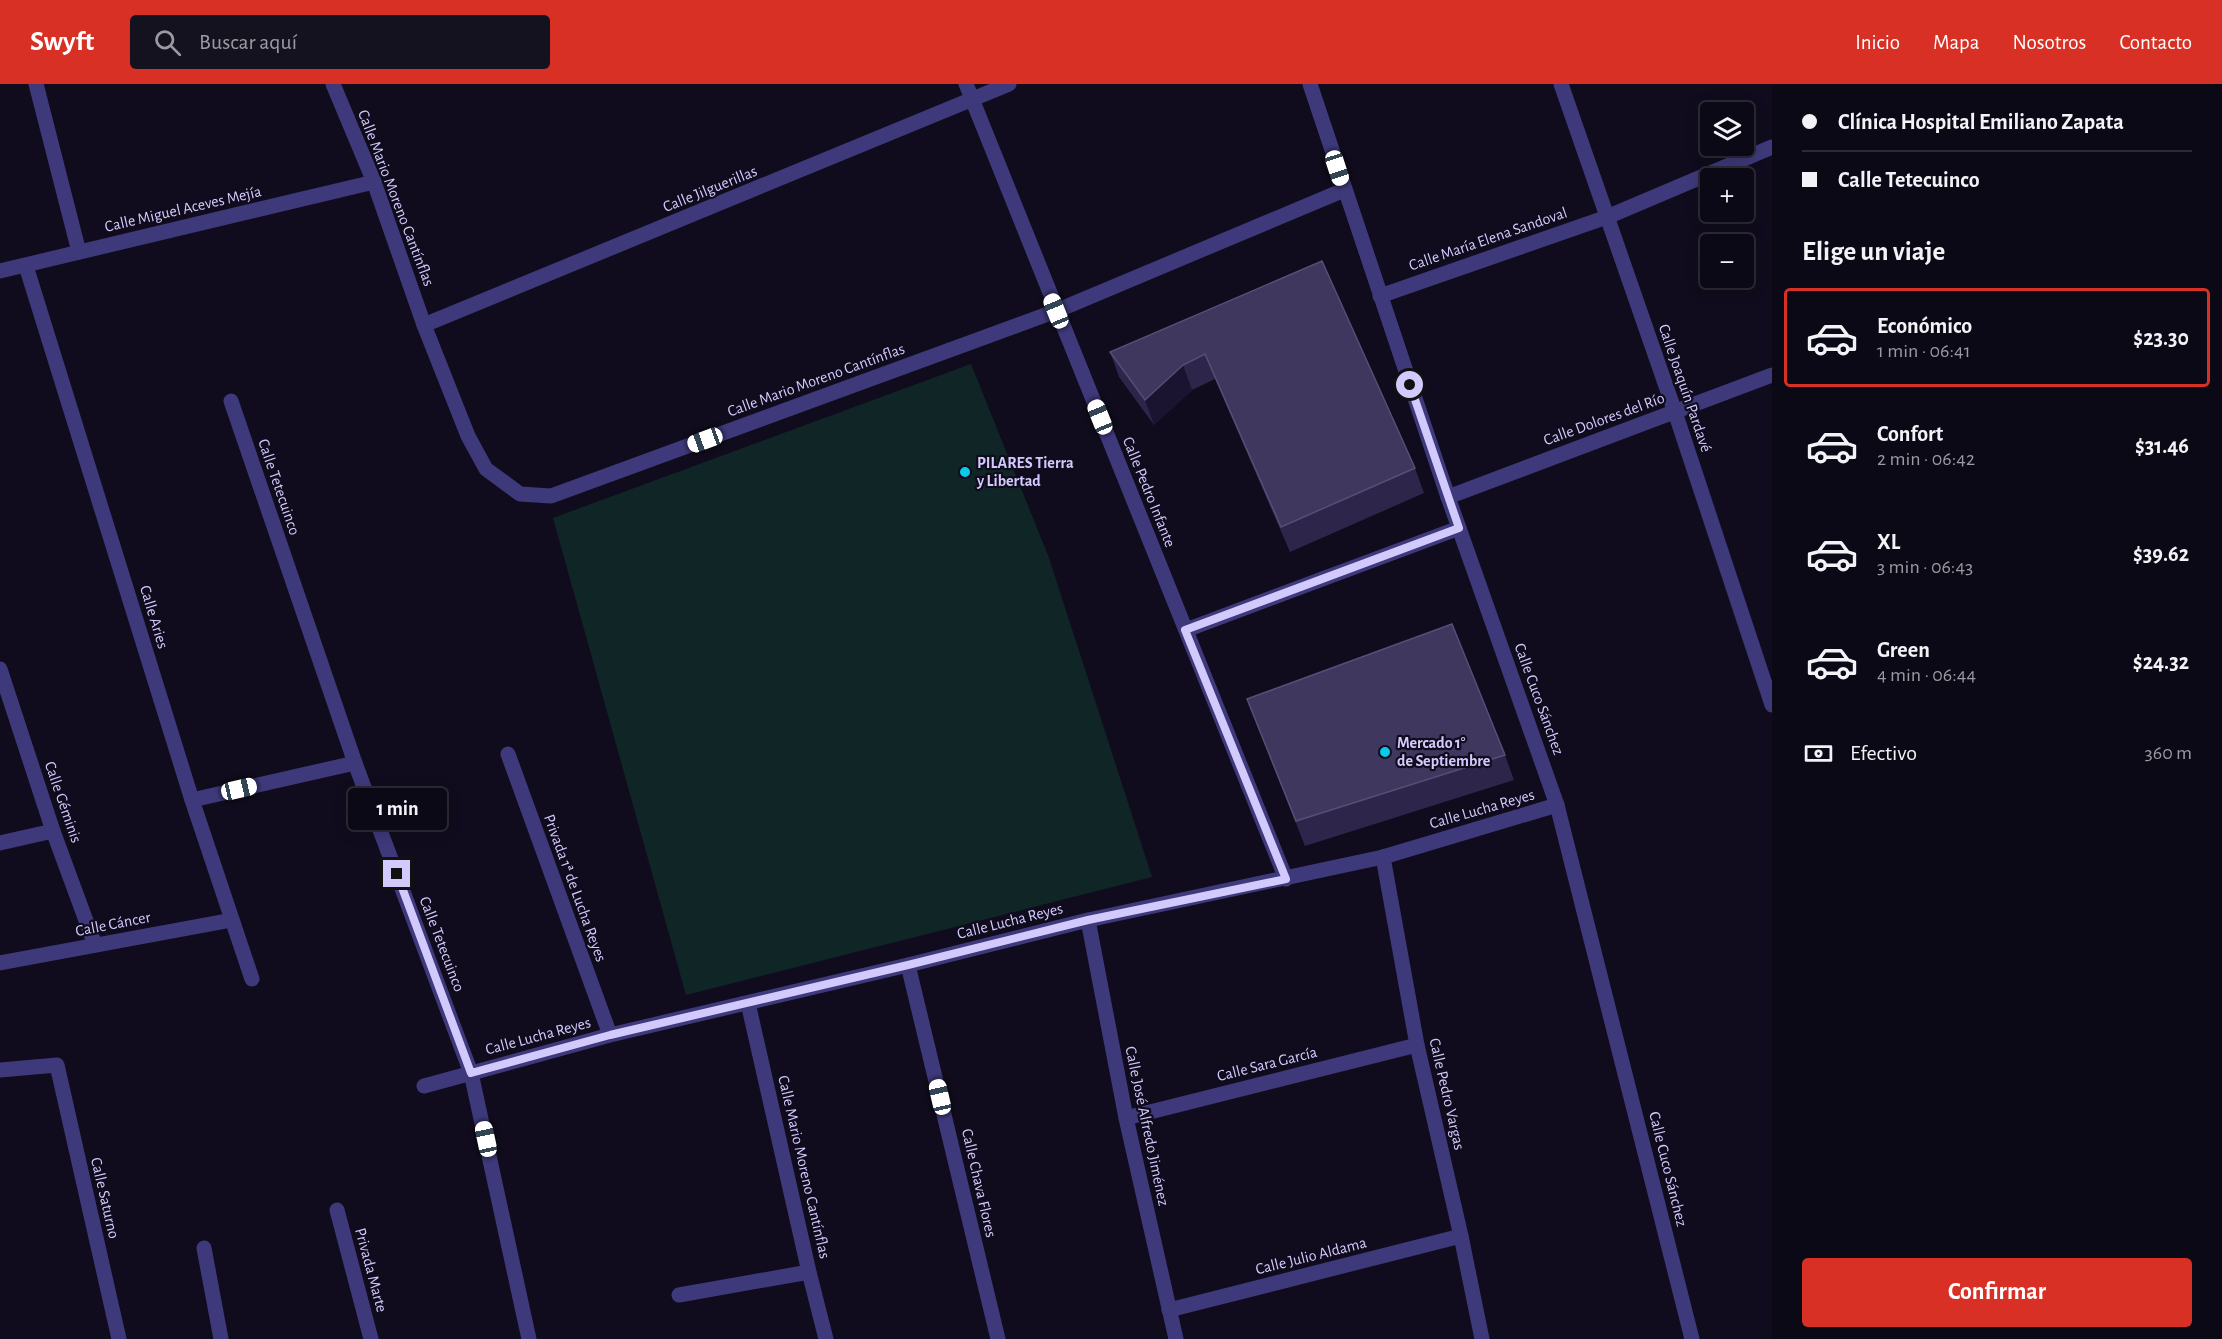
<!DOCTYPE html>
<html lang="es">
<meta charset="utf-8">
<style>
body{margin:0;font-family:"Alegreya Sans",sans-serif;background:#15121f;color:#f1f3f6;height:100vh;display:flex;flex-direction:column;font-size:22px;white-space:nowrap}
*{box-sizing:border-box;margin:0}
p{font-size:20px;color:#9a9aa1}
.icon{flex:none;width:33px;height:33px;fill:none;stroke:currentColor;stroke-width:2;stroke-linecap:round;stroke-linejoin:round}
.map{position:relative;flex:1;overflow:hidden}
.side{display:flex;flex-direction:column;background:#0c0916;width:450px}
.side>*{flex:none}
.guide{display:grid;align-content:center;height:132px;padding:0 30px;background:#0c0916}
.tools{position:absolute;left:1700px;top:18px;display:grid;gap:12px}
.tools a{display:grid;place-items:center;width:54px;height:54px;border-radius:6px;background:#0c0916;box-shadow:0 3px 15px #0003,0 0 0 2px #2c2a35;font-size:30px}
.end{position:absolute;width:27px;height:27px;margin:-14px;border:8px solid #d2cafd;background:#111;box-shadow:0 0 0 3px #111}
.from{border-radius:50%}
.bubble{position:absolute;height:42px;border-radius:6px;background:#0c0916;box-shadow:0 3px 15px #0003,0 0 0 2px #2c2a35;font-size:20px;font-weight:600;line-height:42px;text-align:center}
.car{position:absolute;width:18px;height:36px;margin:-18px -9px;border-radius:8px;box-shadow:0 0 4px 2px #0007;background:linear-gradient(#fff 24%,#345 0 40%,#fff 0 76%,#345 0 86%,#fff 0)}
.guide b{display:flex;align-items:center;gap:21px;height:57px;font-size:22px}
.guide b+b{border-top:2px solid #2c2a35}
.guide i{width:15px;height:15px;background:#f1f3f6}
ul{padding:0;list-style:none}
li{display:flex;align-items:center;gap:18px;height:99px;margin:0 12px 9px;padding:0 18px;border:3px solid transparent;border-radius:6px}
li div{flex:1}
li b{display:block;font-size:22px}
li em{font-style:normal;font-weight:600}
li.active{border-color:#d93025}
li>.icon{width:54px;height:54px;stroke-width:1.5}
h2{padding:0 30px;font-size:27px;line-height:72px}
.pay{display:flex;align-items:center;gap:15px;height:66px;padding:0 30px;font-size:22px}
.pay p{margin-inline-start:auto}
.action{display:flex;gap:12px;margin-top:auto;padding:12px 30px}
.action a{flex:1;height:69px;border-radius:6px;background:#d93025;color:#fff;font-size:24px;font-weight:600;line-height:69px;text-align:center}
header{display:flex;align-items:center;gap:36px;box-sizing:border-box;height:84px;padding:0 30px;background:#d93025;color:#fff}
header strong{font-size:28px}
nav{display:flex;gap:33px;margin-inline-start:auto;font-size:21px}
.search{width:420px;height:54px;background:#15121f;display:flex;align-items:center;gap:15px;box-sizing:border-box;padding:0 21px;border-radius:6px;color:#9a9aa1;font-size:22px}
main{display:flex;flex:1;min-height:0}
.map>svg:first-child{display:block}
.green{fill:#102626}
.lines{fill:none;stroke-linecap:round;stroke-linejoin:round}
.lane{stroke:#3e397a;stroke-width:15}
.street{stroke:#3e397a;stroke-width:15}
.wall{fill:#2e254a}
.shaded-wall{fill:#1b1430}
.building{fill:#40375e;stroke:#574e77;stroke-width:1.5}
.route{stroke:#d2cafd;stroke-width:8}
.poi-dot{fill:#09caea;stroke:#100c1d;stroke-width:2}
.labels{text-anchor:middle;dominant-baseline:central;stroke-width:4.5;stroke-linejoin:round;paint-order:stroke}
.street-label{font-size:16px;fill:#d2cafd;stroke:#100c1d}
.poi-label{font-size:16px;font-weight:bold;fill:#d2cafd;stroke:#100c1d;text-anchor:start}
</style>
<header>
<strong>Swyft</strong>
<div class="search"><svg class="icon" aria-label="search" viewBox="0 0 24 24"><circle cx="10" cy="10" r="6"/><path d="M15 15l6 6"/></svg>Buscar aquí</div>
<nav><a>Inicio</a><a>Mapa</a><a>Nosotros</a><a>Contacto</a></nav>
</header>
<main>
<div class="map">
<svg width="1772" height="1255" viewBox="0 0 1772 1255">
<rect width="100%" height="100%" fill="#100c1d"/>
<polygon class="green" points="971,280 1049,474 1152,793 686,911 553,434"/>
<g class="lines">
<polyline class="lane" points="1186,546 1459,444"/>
<g class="street">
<polyline points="36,0 79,168"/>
<polyline points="333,0 374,98 424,241 468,352 486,385 520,410 551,412 1056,227 1344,106"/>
<polyline points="966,0 1286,795"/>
<polyline points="1310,0 1448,413 1557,721 1692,1255"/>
<polyline points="1561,0 1675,328 1772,621"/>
<polyline points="26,182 192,716 252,895"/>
<polyline points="0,187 374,98"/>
<polyline points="1380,212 1607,133 1772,63"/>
<polyline points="424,241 1009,0"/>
<polyline points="231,317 355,679 471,989 529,1255"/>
<polyline points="1448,413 1772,291"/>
<polyline points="0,585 53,747 95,861"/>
<polyline points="508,670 610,951"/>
<polyline points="192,716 355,679"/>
<polyline points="0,759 53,747"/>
<polyline points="1383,773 1417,961 1461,1152 1482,1255"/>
<polyline points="1088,836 1126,1034 1176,1255"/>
<polyline points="0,879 232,836"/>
<polyline points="908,881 998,1255"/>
<polyline points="748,919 809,1188 826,1255"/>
<polyline points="0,986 57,981 119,1255"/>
<polyline points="424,1002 610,951 908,881 1088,836 1383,773 1557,721"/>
<polyline points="1126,1034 1417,961"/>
<polyline points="337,1126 371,1255"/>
<polyline points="204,1164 221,1255"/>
<polyline points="679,1211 809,1188"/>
<polyline points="1169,1226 1461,1152"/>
</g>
</g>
<g class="wall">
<polygon points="1322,177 1415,384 1424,409 1290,468 1215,295 1192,306 1154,341 1119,293 1110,268"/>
<polygon points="1247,615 1505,671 1514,696 1305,762"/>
</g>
<polygon class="shaded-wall" points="1183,281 1192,306 1154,341 1145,316"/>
<g class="building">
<polygon points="1322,177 1415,384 1281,443 1205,270 1183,281 1145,316 1110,268"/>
<polygon points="1452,540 1505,671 1296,737 1247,615"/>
</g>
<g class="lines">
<polyline class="route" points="397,790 471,989 610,951 908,881 1088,836 1286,795 1185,546 1459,444 1410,301"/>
</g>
<g class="poi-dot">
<circle cx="965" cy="388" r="6"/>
<circle cx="1385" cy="668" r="6"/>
</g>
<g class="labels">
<g class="street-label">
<text transform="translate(710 105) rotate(-22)">Calle Jilguerillas</text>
<text transform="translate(396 114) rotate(69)">Calle Mario Moreno Cantínflas</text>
<text transform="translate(183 125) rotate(-13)">Calle Miguel Aceves Mejía</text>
<text transform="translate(1488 155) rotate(-19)">Calle María Elena Sandoval</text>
<text transform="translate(816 296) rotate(-20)">Calle Mario Moreno Cantínflas</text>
<text transform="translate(1685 304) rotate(71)">Calle Joaquín Pardavé</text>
<text transform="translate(1604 335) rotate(-20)">Calle Dolores del Río</text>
<text transform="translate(279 403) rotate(71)">Calle Tetecuinco</text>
<text transform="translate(1149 408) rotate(68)">Calle Pedro Infante</text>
<text transform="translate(154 533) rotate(73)">Calle Aries</text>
<text transform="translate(1539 615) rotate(70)">Calle Cuco Sánchez</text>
<text transform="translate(63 718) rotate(71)">Calle Géminis</text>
<text transform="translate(1482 725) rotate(-16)">Calle Lucha Reyes</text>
<text transform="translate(575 804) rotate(70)">Privada 1ª de Lucha Reyes</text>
<text transform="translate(1010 837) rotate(-14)">Calle Lucha Reyes</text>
<text transform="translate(113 840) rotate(-11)">Calle Cáncer</text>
<text transform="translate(442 860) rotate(69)">Calle Tetecuinco</text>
<text transform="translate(538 952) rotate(-15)">Calle Lucha Reyes</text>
<text transform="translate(1267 980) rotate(-14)">Calle Sara García</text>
<text transform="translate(1447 1010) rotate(77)">Calle Pedro Vargas</text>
<text transform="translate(1147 1042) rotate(78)">Calle José Alfredo Jiménez</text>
<text transform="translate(804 1083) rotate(77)">Calle Mario Moreno Cantínflas</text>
<text transform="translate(1668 1085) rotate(76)">Calle Cuco Sánchez</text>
<text transform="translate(979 1099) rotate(77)">Calle Chava Flores</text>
<text transform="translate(105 1114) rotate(77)">Calle Saturno</text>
<text transform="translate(1311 1172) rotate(-14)">Calle Julio Aldama</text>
<text transform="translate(371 1186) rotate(75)">Privada Marte</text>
</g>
<g class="poi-label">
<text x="977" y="379">PILARES Tierra<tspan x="977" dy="18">y Libertad</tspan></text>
<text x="1397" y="659">Mercado 1°<tspan x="1397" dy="18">de Septiembre</tspan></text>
</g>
</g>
</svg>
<div class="tools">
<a><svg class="icon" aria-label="layers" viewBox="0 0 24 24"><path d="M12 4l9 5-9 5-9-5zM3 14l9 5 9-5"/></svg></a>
<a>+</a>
<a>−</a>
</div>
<i class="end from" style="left:1410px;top:301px"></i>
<i class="end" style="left:397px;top:790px"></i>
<div class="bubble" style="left:348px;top:704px;width:99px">1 min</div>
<i class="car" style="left:1337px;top:84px;rotate:162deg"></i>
<i class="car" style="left:1056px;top:227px;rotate:338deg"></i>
<i class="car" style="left:1100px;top:333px;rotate:338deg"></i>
<i class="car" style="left:705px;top:356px;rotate:250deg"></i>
<i class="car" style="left:239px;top:705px;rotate:77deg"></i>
<i class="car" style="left:940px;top:1013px;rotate:347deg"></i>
<i class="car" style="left:486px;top:1055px;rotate:348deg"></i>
</div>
<section class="side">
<div class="guide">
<b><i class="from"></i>Clínica Hospital Emiliano Zapata</b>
<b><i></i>Calle Tetecuinco</b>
</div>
<h2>Elige un viaje</h2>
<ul>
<li class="active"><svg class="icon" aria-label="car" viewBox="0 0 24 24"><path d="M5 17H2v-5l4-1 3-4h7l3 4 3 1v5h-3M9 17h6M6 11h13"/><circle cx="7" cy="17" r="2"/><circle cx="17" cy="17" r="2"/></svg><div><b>Económico</b><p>1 min · 06:41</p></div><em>$23.30</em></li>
<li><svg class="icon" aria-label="car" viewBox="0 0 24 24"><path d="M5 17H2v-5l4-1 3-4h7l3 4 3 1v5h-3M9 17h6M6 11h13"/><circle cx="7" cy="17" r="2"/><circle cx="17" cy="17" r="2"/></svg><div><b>Confort</b><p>2 min · 06:42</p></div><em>$31.46</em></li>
<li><svg class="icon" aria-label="car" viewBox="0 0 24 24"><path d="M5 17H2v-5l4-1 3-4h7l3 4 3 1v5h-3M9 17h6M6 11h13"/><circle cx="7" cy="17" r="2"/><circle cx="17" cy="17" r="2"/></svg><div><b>XL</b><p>3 min · 06:43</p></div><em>$39.62</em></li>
<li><svg class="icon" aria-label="car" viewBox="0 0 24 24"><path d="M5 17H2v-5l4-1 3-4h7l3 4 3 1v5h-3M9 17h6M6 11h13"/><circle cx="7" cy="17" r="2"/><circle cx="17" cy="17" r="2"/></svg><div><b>Green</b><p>4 min · 06:44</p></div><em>$24.32</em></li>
</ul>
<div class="pay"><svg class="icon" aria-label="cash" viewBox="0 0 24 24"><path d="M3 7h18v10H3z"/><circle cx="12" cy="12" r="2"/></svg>Efectivo<p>360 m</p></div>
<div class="action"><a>Confirmar</a></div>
</section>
</main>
